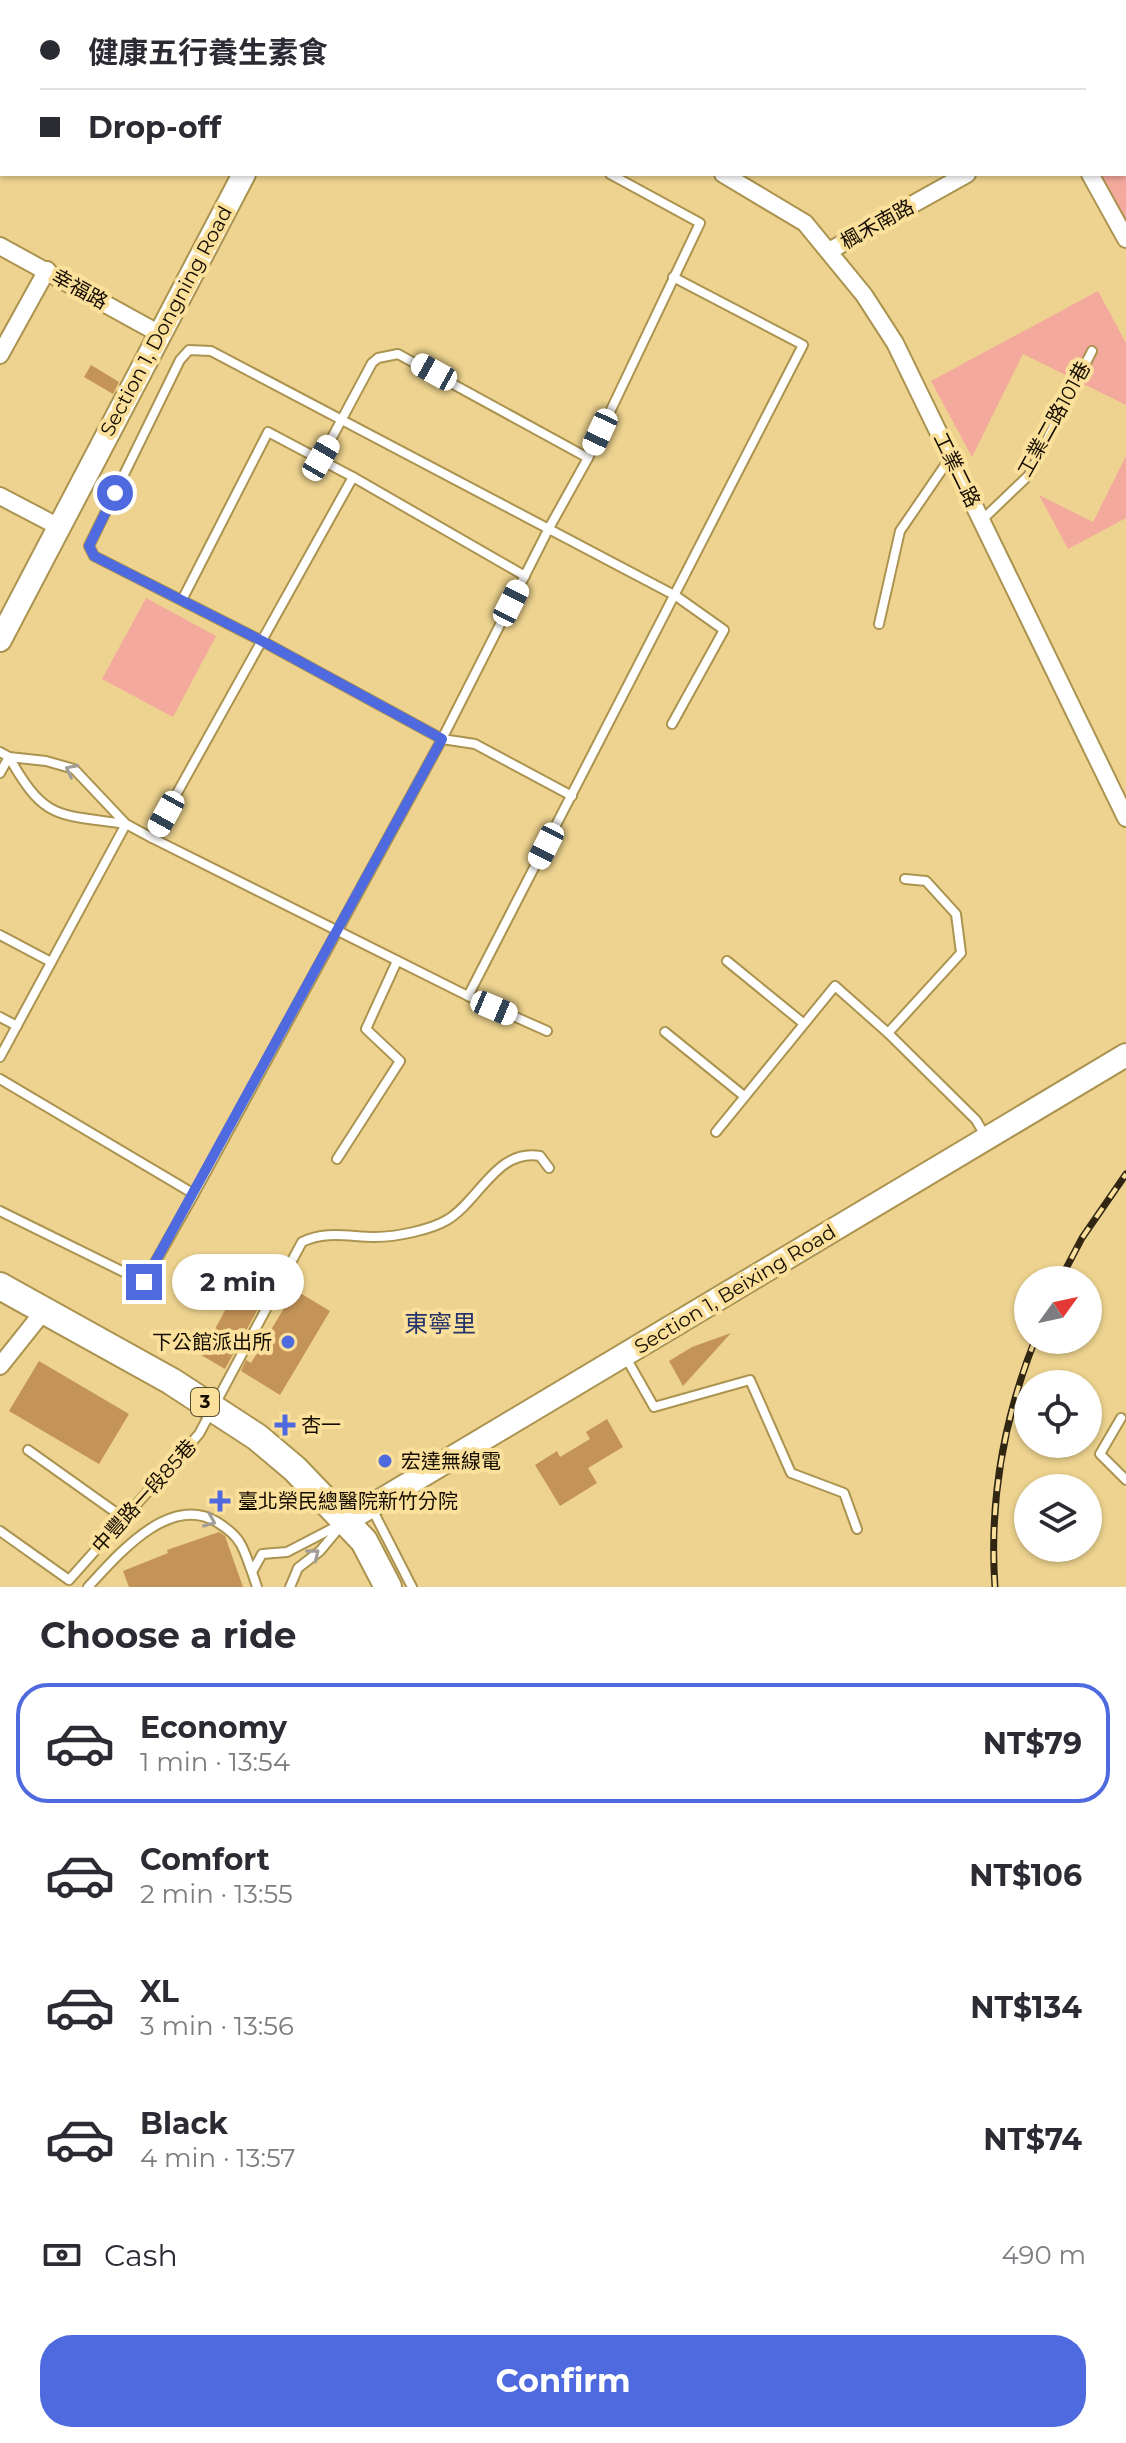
<!DOCTYPE html>
<meta charset="utf-8">
<style>
body{margin:0;font-family:Montserrat,"Noto Sans TC",sans-serif;background:#f7f7f7;color:#2b2b33;height:100vh;display:flex;flex-direction:column;font-size:30px;white-space:nowrap}
*{box-sizing:border-box;margin:0}
p{font-size:26px;color:#7c7c81}
.icon{flex:none;width:44px;height:44px;fill:none;stroke:currentColor;stroke-width:2;stroke-linecap:round;stroke-linejoin:round}
.map{position:relative;height:1587px;overflow:hidden}
.details{display:flex;flex-direction:column;background:#fff;flex:1}
.details>*{flex:none}
.guide{position:absolute;left:0px;top:0px;width:1126px;height:176px;box-shadow:0 2px 6px #0004;display:grid;align-content:center;height:176px;padding:0 40px;background:#fff}
.needle{width:52px;rotate:57deg}
.fabs{position:absolute;left:1014px;top:1266px;display:grid;gap:16px}
.fabs a{display:grid;place-items:center;width:88px;height:88px;border-radius:50%;background:#fff;box-shadow:0 2px 6px #0004;font-size:40px}
.end{position:absolute;width:36px;height:36px;margin:-18px;border:10px solid #4f6adf;background:#fff;box-shadow:0 0 0 4px #fff}
.from{border-radius:50%}
.bubble{position:absolute;height:56px;border-radius:28px;background:#fff;box-shadow:0 2px 6px #0004;font-size:26px;font-weight:700;line-height:56px;text-align:center}
.car{position:absolute;width:24px;height:48px;margin:-24px -12px;border-radius:10px;box-shadow:0 0 6px 2px #0007;background:linear-gradient(#fff 24%,#345 0 40%,#fff 0 76%,#345 0 86%,#fff 0)}
.guide b{display:flex;align-items:center;gap:28px;height:76px;font-size:30px}
.guide b+b{border-top:2px solid #e1e1e2}
.guide i{width:20px;height:20px;background:#2b2b33}
ul{padding:0;list-style:none}
li{display:flex;align-items:center;gap:24px;height:120px;margin:0 16px 12px;padding:0 24px;border:4px solid transparent;border-radius:32px}
li div{flex:1}
li b{display:block;font-size:30px}
li em{font-style:normal;font-weight:700}
li.active{border-color:#4f6adf}
li>.icon{width:72px;height:72px;stroke-width:1.5}
h2{padding:0 40px;font-size:36px;line-height:96px}
.pay{display:flex;align-items:center;gap:20px;height:88px;padding:0 40px;font-size:30px}
.pay p{margin-inline-start:auto}
.action{display:flex;gap:16px;margin-top:auto;padding:16px 40px}
.action a{flex:1;height:92px;border-radius:32px;background:#4f6adf;color:#fff;font-size:32px;font-weight:700;line-height:92px;text-align:center}
.map>svg:first-child{display:block}
.green{fill:#f4a99d}
.lines{fill:none;stroke-linecap:round;stroke-linejoin:round}
.stream{stroke:#697cba;stroke-width:4}
.building{fill:#c49358}
.lane-casing{stroke:#ab9350;stroke-width:12}
.street-casing{stroke:#ab9350;stroke-width:20}
.secondary-casing{stroke:#ab9350;stroke-width:26}
.primary-casing{stroke:#ab9350;stroke-width:30}
.lane{stroke:#fff;stroke-width:8}
.street{stroke:#fff;stroke-width:16}
.secondary{stroke:#fff;stroke-width:22}
.primary{stroke:#fff;stroke-width:26}
.rail-casing{stroke:#312612;stroke-width:7}
.rail{stroke:#fae09b;stroke-width:4;stroke-dasharray:12;stroke-linecap:butt}
.oneway{stroke:#a19e99}
.route{stroke:#4f6adf;stroke-width:10}
.poi-dot{fill:#4f6adf;stroke:#fae09b;stroke-width:3}
.labels{text-anchor:middle;dominant-baseline:central;stroke-width:8;stroke-linejoin:round;paint-order:stroke}
.shield{fill:#fae09b;stroke:#5a4c2e;stroke-width:2}
.shield-label{font-size:18px;font-weight:bold;fill:#150c00}
.street-label{font-size:20px;fill:#150c00;stroke:#fae09b}
.poi-label{font-size:20px;fill:#150c00;stroke:#fae09b;text-anchor:start}
.quarter-label{font-size:24px;fill:#24336b;stroke:#fae09b}
</style>
<div class="map">
<svg width="1126" height="1587" viewBox="0 0 1126 1587">
<rect width="100%" height="100%" fill="#edd38f"/>
<g class="green">
<polygon points="1019,0 1123,0 1126,5 1126,228 1096,174 1124,174 1124,2 1017,2"/>
<polygon points="1098,291 1126,343 1126,405 1023,354 972,457 931,381"/>
<polygon points="1126,456 1126,518 1068,549 1039,495 1093,522"/>
<polygon points="146,598 216,636 173,717 102,679"/>
</g>
<g class="lines">
<g class="stream">
<polyline points="137,2 138,0"/>
<polyline points="0,145 2,143"/>
</g>
</g>
<g class="building">
<polygon points="91,365 119,382 113,394 84,377"/>
<polygon points="255,1276 271,1285 225,1369 201,1355 236,1290 244,1295"/>
<polygon points="295,1290 330,1311 280,1395 241,1371 246,1360 251,1363"/>
<polygon points="731,1333 683,1386 669,1361 692,1347"/>
<polygon points="39,1361 129,1414 99,1464 9,1411"/>
<polygon points="607,1419 623,1447 588,1468 597,1483 560,1506 535,1465 557,1451 560,1457 590,1439 586,1432"/>
<polygon points="219,1532 225,1536 243,1587 129,1587 123,1571 168,1553 167,1550"/>
</g>
<g class="lines">
<g class="lane-casing">
<g id="lane">
<polyline points="287,0 291,2"/>
<polyline points="72,2 74,0"/>
<polyline points="166,2 167,0"/>
<polyline points="0,6 2,8"/>
<polyline points="588,458 700,223 610,174"/>
<polyline points="982,520 1029,475 1092,351"/>
<polyline points="182,600 268,432 353,477"/>
<polyline points="879,624 900,531 950,458"/>
<polyline points="0,752 9,757 0,773"/>
<polyline points="572,796 475,744 442,739 262,641 94,556 89,546 180,360 189,350 211,351 676,596 724,630 672,724"/>
<path d="M 126,824 C 57,814 45,821 9,757 L 46,761 L 74,769 L 126,824 L 152,838 L 353,477 L 525,576"/>
<polyline points="152,838 468,996 547,1031"/>
<polyline points="905,879 926,881 956,914 961,953 888,1033 976,1120 986,1137"/>
<polyline points="0,935 51,962"/>
<polyline points="727,961 803,1023"/>
<polyline points="468,996 803,345 673,277"/>
<polyline points="0,1017 17,1026"/>
<polyline points="665,1032 744,1096"/>
<polyline points="0,1057 126,824"/>
<polyline points="0,1079 194,1194 442,739 548,530 588,458 398,354 378,358 372,363 321,458"/>
<polyline points="716,1132 835,986 888,1033"/>
<polyline points="337,1159 400,1061 366,1029 397,961"/>
<polyline points="0,1211 144,1282 194,1194"/>
<polyline points="625,1356 654,1407 750,1380 791,1473 844,1493 857,1529"/>
<polyline points="1121,1418 1100,1454 1126,1480"/>
<polyline points="28,1450 125,1519"/>
<polyline points="371,1507 412,1587"/>
<path d="M 0,1531 L 69,1580 L 199,1434 L 302,1242 C 326,1230 350,1237 375,1237 C 396,1237 430,1230 447,1220 C 479,1201 497,1148 540,1156 L 549,1168"/>
<path d="M 88,1587 C 117,1556 169,1493 217,1522 C 225,1527 235,1534 240,1543 C 245,1551 248,1562 252,1572"/>
<polyline points="257,1587 252,1572 262,1554 287,1552 343,1523"/>
<polyline points="290,1587 298,1568 320,1551 340,1527"/>
</g>
</g>
<g class="street-casing">
<g id="street">
<polyline points="421,0 424,2"/>
<polyline points="991,0 993,2"/>
<polyline points="692,2 693,0"/>
<polyline points="1006,2 1009,0"/>
<polyline points="723,174 805,223 864,295 895,343 1126,818"/>
<polyline points="1090,174 1126,239"/>
<polyline points="0,246 158,333"/>
<polyline points="829,251 967,174"/>
<polyline points="0,355 47,270"/>
<polyline points="0,496 59,527"/>
<polyline points="0,1366 43,1312"/>
</g>
</g>
<g class="secondary-casing">
<g id="secondary">
<polyline points="336,2 337,0"/>
<polyline points="0,640 244,174"/>
<polyline points="343,1523 1126,1055"/>
</g>
</g>
<g class="primary-casing">
<polyline id="primary" points="0,1286 171,1381 257,1437 295,1469 364,1541 388,1587"/>
</g>
<use href="#lane" class="lane"/>
<use href="#street" class="street"/>
<use href="#secondary" class="secondary"/>
<use href="#primary" class="primary"/>
<g class="rail-casing">
<g id="rail">
<polyline points="1060,1280 1082,1238 1126,1174"/>
<path d="M 995,1587 C 989,1503 1004,1418 1035,1340"/>
</g>
</g>
<use href="#rail" class="rail"/>
</g>
<defs><path id="oneway-chevron" d="M-2-3.5L2.5 0L-2 3.5" fill="none" stroke-width="1.6" stroke-linecap="round" stroke-linejoin="round" transform="scale(2)"/></defs>
<g class="oneway">
<use href="#oneway-chevron" transform="translate(71 770) rotate(-153)"/>
<use href="#oneway-chevron" transform="translate(210 1521) rotate(23)"/>
<use href="#oneway-chevron" transform="translate(314 1554) rotate(-39)"/>
</g>
<g class="lines">
<polyline class="route" points="115,493 89,546 94,556 262,641 442,739 144,1282"/>
</g>
<g class="poi-dot">
<circle cx="288" cy="1342" r="8"/>
<path d="M281 1413h8v8h8v8h-8v8h-8v-8h-8v-8h8z"/>
<circle cx="385" cy="1461" r="8"/>
<path d="M216 1489h8v8h8v8h-8v8h-8v-8h-8v-8h8z"/>
</g>
<g class="labels">
<rect class="shield" x="191" y="1388" width="28" height="28" rx="6"/>
<g class="shield-label">
<text x="205" y="1402">3</text>
</g>
<g class="street-label">
<text transform="translate(877 224) rotate(-29)">楓禾南路</text>
<text transform="translate(80 289) rotate(29)">幸福路</text>
<text transform="translate(166 321) rotate(-62)">Section 1, Dongning Road</text>
<text transform="translate(1054 419) rotate(-61)">工業二路101巷</text>
<text transform="translate(957 470) rotate(64)">工業二路</text>
<text transform="translate(735 1289) rotate(-31)">Section 1, Beixing Road</text>
<text transform="translate(144 1496) rotate(-48)">中豐路一段85巷</text>
</g>
<g class="poi-label">
<text x="272" y="1342" text-anchor="end">下公館派出所</text>
<text x="301" y="1425">杏一</text>
<text x="401" y="1461">宏達無線電</text>
<text x="238" y="1501">臺北榮民總醫院新竹分院</text>
</g>
<g class="quarter-label">
<text x="440" y="1323">東寧里</text>
</g>
</g>
</svg>
<div class="fabs">
<a><svg class="needle" viewBox="-14 -14 28 28"><path d="M0-13l5 13h-10z" fill="#e53935"/><path d="M0 13l5-13h-10z" fill="#7c7c81"/></svg></a>
<a><svg class="icon" aria-label="locate" viewBox="0 0 24 24"><circle cx="12" cy="12" r="6"/><path d="M12 2v4M12 18v4M2 12h4M18 12h4"/></svg></a>
<a><svg class="icon" aria-label="layers" viewBox="0 0 24 24"><path d="M12 4l9 5-9 5-9-5zM3 14l9 5 9-5"/></svg></a>
</div>
<i class="end from" style="left:115px;top:493px"></i>
<i class="end" style="left:144px;top:1282px"></i>
<div class="bubble" style="left:172px;top:1254px;width:132px">2 min</div>
<i class="car" style="left:434px;top:372px;rotate:299deg"></i>
<i class="car" style="left:600px;top:432px;rotate:205deg"></i>
<i class="car" style="left:321px;top:458px;rotate:30deg"></i>
<i class="car" style="left:511px;top:603px;rotate:27deg"></i>
<i class="car" style="left:166px;top:814px;rotate:209deg"></i>
<i class="car" style="left:546px;top:846px;rotate:207deg"></i>
<i class="car" style="left:494px;top:1008px;rotate:113deg"></i>
<div class="guide">
<b><i class="from"></i>健康五行養生素食</b>
<b><i></i>Drop-off</b>
</div>
</div>
<section class="details">
<h2>Choose a ride</h2>
<ul>
<li class="active"><svg class="icon" aria-label="car" viewBox="0 0 24 24"><path d="M5 17H2v-5l4-1 3-4h7l3 4 3 1v5h-3M9 17h6M6 11h13"/><circle cx="7" cy="17" r="2"/><circle cx="17" cy="17" r="2"/></svg><div><b>Economy</b><p>1 min · 13:54</p></div><em>NT$79</em></li>
<li><svg class="icon" aria-label="car" viewBox="0 0 24 24"><path d="M5 17H2v-5l4-1 3-4h7l3 4 3 1v5h-3M9 17h6M6 11h13"/><circle cx="7" cy="17" r="2"/><circle cx="17" cy="17" r="2"/></svg><div><b>Comfort</b><p>2 min · 13:55</p></div><em>NT$106</em></li>
<li><svg class="icon" aria-label="car" viewBox="0 0 24 24"><path d="M5 17H2v-5l4-1 3-4h7l3 4 3 1v5h-3M9 17h6M6 11h13"/><circle cx="7" cy="17" r="2"/><circle cx="17" cy="17" r="2"/></svg><div><b>XL</b><p>3 min · 13:56</p></div><em>NT$134</em></li>
<li><svg class="icon" aria-label="car" viewBox="0 0 24 24"><path d="M5 17H2v-5l4-1 3-4h7l3 4 3 1v5h-3M9 17h6M6 11h13"/><circle cx="7" cy="17" r="2"/><circle cx="17" cy="17" r="2"/></svg><div><b>Black</b><p>4 min · 13:57</p></div><em>NT$74</em></li>
</ul>
<div class="pay"><svg class="icon" aria-label="cash" viewBox="0 0 24 24"><path d="M3 7h18v10H3z"/><circle cx="12" cy="12" r="2"/></svg>Cash<p>490 m</p></div>
<div class="action"><a>Confirm</a></div>
</section>
